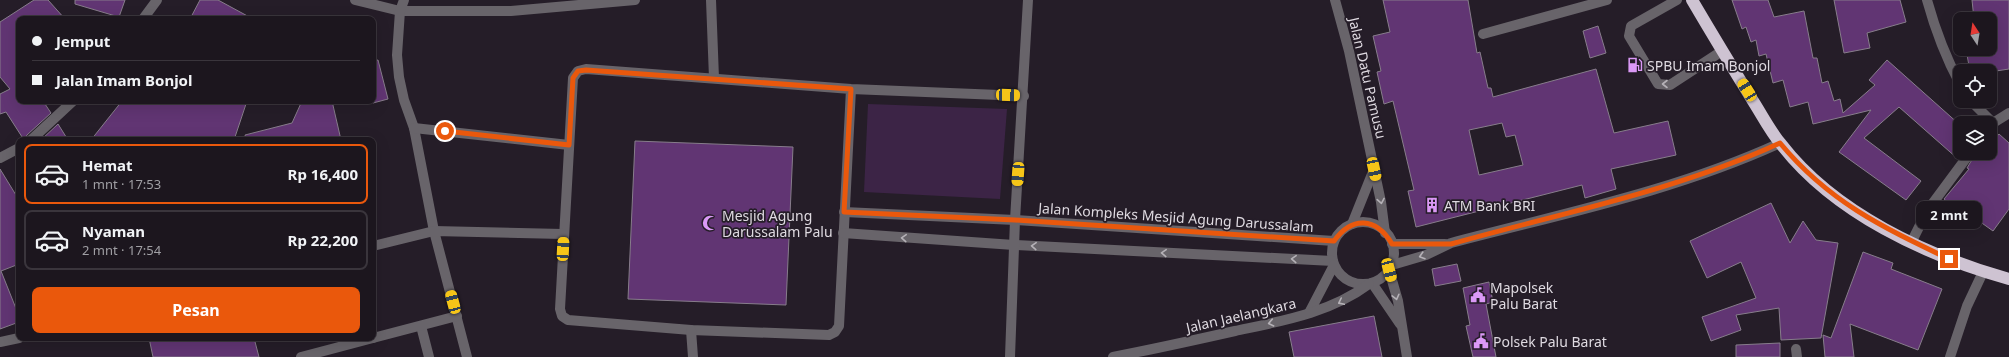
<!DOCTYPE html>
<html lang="id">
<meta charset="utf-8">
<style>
body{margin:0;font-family:"Noto Sans",sans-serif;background:#251f27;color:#f1f3f6;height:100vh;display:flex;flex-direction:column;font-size:15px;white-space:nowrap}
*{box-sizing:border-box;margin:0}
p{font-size:13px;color:#a09fa4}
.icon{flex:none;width:22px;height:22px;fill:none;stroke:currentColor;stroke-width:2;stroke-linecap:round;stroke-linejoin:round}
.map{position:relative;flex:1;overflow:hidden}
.drawer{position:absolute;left:16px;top:137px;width:360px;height:204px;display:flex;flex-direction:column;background:#1c161e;border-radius:8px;box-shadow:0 4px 16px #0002,0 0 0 1px #3a353c}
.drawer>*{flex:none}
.hud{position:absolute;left:16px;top:16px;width:360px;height:88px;border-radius:8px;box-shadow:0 4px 16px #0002,0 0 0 1px #3a353c;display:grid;align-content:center;height:88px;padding:0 16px;background:#1c161e}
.needle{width:26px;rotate:348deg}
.fabs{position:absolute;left:1953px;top:12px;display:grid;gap:8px}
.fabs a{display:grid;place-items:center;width:44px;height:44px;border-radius:8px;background:#1c161e;box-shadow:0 4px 16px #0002,0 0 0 1px #3a353c;font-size:20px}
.end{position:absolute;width:18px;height:18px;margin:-9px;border:5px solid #ea580c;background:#fff;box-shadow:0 0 0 2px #fff}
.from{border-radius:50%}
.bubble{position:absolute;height:28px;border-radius:8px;background:#1c161e;box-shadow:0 4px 16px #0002,0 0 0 1px #3a353c;font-size:13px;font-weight:700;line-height:28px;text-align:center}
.car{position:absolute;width:12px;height:24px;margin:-12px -6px;border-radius:5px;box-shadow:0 0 3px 1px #0007;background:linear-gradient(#f5c518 24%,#345 0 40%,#f5c518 0 76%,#345 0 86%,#f5c518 0)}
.hud b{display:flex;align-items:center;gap:14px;height:38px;font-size:15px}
.hud b+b{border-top:1px solid #3a353c}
.hud i{width:10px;height:10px;background:#f1f3f6}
ul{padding:7px 0 0;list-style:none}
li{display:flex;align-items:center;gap:12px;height:60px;margin:0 8px 6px;padding:0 8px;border:2px solid #3a353c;border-radius:8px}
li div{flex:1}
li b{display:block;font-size:15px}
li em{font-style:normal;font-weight:700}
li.on{border-color:#ea580c}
li>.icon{width:36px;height:36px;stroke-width:1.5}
.action{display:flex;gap:8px;margin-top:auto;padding:8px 16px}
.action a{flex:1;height:46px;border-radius:8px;background:#ea580c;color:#fff;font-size:16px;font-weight:700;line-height:46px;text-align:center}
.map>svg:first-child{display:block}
.grass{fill:#3c2446}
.building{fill:#613573;stroke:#877d8b;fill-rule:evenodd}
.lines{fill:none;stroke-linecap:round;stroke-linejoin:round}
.minor{stroke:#68646a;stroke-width:10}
.highway{stroke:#cec3d2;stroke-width:12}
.oneway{stroke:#b5b1b7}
.route{stroke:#ea580c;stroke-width:5}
.labels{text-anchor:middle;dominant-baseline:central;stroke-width:3.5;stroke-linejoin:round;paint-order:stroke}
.poi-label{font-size:14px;fill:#dfdae1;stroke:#251d28;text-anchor:start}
.street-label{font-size:14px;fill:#dfdae1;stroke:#251d28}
</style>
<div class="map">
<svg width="2009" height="357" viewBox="0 0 2009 357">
<rect width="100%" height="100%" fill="#251d28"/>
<polygon class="grass" points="868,104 1007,109 1000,199 864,192"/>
<g class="building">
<polygon points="34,0 48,0 65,19 19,19 19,101 43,101 51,113 27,135 24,140 6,112 0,114 0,94 10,89 0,77 0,22"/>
<polygon points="75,0 125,0 119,17 75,4"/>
<polygon points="200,0 218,0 253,19 190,19"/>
<path d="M 1383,0 L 1468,0 L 1477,53 L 1480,52 L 1488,88 L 1491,88 L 1493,97 L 1596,69 L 1614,133 L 1668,121 L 1676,155 L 1611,169 L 1616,189 L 1585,198 L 1582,185 L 1416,227 L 1408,191 L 1414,190 L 1393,101 L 1384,104 L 1377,72 L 1381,71 L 1373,36 L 1390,32 ZM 1502,123 L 1506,137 L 1515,135 L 1523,165 L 1479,175 L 1469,130 Z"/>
<polygon points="1732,0 1768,0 1774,17 1804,11 1813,58 1817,58 1822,83 1828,81 1834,101 1840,99 1843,113 1875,85 1869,80 1887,60 1960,125 1960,153 1962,153 1958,159 1899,107 1864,138 1921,181 1906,200 1839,152 1871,110 1813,124 1808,102 1790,107 1783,80 1773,83 1766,54 1759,56 1756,40 1751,42 1746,27 1742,29"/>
<polygon points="1834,0 1900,0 1906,22 1867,33 1870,48 1844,53"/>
<polygon points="1972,0 2009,0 2009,69 1996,71 1970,71 1967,55 1990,50 1990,19 1974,19"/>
<polygon points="1598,26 1606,53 1590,58 1583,31"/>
<polygon points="378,60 388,99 373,103 373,61"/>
<polygon points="122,101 247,101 234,140 91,140"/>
<polygon points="302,101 332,101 341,140 246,140 245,135 292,123"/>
<polygon points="58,124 68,140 41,140"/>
<polygon points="1999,134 2009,143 2009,209 1993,231 1965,211 1962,214 1944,199 1969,169 1967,168 1976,153 1990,153 1990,144"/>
<polygon points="635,141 793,147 786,305 628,299"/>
<polygon points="0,169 19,200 19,264 1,271 19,316 19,322 0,329"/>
<polygon points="1771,203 1790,243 1803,221 1816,240 1838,243 1821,338 1781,340 1779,308 1736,315 1741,330 1711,341 1702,317 1756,298 1741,262 1707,278 1690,241"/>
<polygon points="1863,252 1893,263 1891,269 1942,289 1918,350 1850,324 1854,357 1825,357 1823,335 1831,338"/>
<polygon points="1457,264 1461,281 1435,286 1432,269"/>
<polygon points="1489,282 1493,302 1486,304 1496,357 1473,357 1466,326 1470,325 1463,288"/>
<polygon points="1374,316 1382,357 1294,357 1289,332"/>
<polygon points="149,338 254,338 259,357 153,357"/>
<polygon points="1780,343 1780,357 1736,357 1736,345"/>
</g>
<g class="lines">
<g class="minor">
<polyline points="355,0 400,11 511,11 635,0"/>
<polyline points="404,0 400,11 397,55 399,77 404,100 414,128 434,231 467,357"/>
<polyline points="711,0 714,78"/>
<polyline points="1335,0 1349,51 1381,202 1385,233"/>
<polyline points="1677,0 1631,26 1629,36 1658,84 1670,85 1722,51"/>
<path d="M 1927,0 C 1935,29 1946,58 1960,84"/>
<polyline points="143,19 157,0"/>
<polyline points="1483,34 1607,0"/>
<polyline points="851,89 839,326 835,332 829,335 691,330 568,320 562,316 560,309 573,78 578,71 586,69 851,89 1024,96"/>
<polyline points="1971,101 1993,123"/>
<polyline points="1990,126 1993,123 2009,113"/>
<polyline points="414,128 569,145"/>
<polyline points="31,140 73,101"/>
<polyline points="0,158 19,148"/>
<polyline points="844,212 1015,220 1334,241"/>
<circle cx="1363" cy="253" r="31"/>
<polyline points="1352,224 1374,169"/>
<polyline points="843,233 1014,245 1333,261"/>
<polyline points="1912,241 1927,211 1970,153"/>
<polyline points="1392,244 1445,244"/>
<polyline points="373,246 434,231 563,234"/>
<path d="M 1392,265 L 1426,255 L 1451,243 C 1561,214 1675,191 1780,143"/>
<polyline points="1389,270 1398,301 1407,357"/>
<polyline points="1372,283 1400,324"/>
<polyline points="1309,313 1334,265"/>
<polyline points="421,326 429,357"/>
<polyline points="691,330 693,357"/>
<polyline points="373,338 457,316"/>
<polyline points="0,342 19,338"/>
<polyline points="1796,349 1797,357"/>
<polyline points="301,357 373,338"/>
<polyline points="1010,357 1015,220 1028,0"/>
<path d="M 1113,357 C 1154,349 1195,340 1235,331 C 1282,321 1330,313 1369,284"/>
<polyline points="1950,357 1967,306 1983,272"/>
</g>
<path class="highway" d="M 1692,0 C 1712,34 1732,67 1753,101 C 1762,115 1770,131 1781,144 C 1834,213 1927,256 2009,279"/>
</g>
<defs><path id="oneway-chevron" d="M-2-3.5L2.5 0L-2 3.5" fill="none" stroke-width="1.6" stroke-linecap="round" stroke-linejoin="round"/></defs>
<g class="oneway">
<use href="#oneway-chevron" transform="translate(1665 84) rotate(180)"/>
<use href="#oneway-chevron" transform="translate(1381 201) rotate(80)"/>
<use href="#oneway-chevron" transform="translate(904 238) rotate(-176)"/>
<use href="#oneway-chevron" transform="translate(1034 246) rotate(-177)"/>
<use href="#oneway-chevron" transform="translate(1164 253) rotate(-177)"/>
<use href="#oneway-chevron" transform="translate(1422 256) rotate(163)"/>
<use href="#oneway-chevron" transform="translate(1294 259) rotate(-177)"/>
<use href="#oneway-chevron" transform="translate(1396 297) rotate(76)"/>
<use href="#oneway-chevron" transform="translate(1341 302) rotate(154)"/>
<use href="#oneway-chevron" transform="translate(1271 323) rotate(168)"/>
</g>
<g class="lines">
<path class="route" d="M 445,131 L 569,145 L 573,78 L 578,71 L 586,70 L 851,89 L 844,212 L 1015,220 L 1334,241 C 1352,216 1376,217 1392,244 L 1451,244 C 1561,213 1675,191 1780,143 C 1829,202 1882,227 1949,259"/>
</g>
<defs>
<g id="fuel-bare" transform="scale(1.2)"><path d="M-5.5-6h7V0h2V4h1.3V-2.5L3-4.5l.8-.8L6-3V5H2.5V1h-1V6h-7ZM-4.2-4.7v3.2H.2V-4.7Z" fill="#db99f6" stroke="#251d28" stroke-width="2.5" paint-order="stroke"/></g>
<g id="building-bare" transform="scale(1.2)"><path d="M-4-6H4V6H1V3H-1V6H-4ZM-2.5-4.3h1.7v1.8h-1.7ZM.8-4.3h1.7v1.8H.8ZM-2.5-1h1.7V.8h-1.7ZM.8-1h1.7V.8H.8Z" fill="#db99f6" stroke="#251d28" stroke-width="2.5" paint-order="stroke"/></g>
<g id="mosque-bare" transform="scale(1.2)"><path d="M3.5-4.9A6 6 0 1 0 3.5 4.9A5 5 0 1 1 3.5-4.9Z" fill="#db99f6" stroke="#251d28" stroke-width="2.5" paint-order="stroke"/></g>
<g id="civic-bare" transform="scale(1.2)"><path d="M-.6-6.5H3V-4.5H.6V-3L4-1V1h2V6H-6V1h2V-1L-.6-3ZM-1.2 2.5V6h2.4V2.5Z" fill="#db99f6" stroke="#251d28" stroke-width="2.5" paint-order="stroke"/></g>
</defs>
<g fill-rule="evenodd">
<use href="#fuel-bare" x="1635" y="65"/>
<use href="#building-bare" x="1432" y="205"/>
<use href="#mosque-bare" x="710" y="223"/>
<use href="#civic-bare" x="1478" y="295"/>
<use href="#civic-bare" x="1481" y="341"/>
</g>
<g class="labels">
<g class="poi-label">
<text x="1647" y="65">SPBU Imam Bonjol</text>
<text x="1444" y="205">ATM Bank BRI</text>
<text x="722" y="215">Mesjid Agung<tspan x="722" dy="16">Darussalam Palu</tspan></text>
<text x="1490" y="287">Mapolsek<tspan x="1490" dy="16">Palu Barat</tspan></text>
<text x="1493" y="341">Polsek Palu Barat</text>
</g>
<g class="street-label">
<text transform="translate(1368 78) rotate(77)">Jalan Datu Pamusu</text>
<text transform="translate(1176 217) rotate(4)">Jalan Kompleks Mesjid Agung Darussalam</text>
<text transform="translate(1241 315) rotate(-13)">Jalan Jaelangkara</text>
</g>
</g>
</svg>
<div class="fabs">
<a><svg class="needle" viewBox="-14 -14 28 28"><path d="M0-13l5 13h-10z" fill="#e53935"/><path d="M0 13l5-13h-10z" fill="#a09fa4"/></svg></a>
<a><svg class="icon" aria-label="locate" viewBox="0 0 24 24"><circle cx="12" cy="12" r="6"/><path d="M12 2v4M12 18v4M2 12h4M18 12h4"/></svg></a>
<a><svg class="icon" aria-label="layers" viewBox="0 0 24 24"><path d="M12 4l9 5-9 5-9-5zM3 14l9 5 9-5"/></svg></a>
</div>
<i class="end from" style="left:445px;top:131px"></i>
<i class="end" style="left:1949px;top:259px"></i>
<div class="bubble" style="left:1916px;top:201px;width:66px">2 mnt</div>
<i class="car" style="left:1747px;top:90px;rotate:328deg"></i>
<i class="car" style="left:1008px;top:95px;rotate:92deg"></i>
<i class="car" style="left:1374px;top:169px;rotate:168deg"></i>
<i class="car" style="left:1018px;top:174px;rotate:184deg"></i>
<i class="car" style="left:563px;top:249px;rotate:3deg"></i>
<i class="car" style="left:1389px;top:270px;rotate:165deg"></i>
<i class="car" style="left:453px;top:302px;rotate:345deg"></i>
<div class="hud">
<b><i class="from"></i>Jemput</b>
<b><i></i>Jalan Imam Bonjol</b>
</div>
<section class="drawer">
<ul>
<li class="on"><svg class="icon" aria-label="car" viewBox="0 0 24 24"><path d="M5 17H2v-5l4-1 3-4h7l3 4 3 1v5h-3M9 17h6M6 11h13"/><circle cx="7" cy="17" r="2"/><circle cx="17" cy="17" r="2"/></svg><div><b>Hemat</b><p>1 mnt · 17:53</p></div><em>Rp 16,400</em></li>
<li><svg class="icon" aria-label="car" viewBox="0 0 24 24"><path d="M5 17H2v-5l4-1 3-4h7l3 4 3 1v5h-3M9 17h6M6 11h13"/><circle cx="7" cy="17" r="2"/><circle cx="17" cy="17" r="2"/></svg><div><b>Nyaman</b><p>2 mnt · 17:54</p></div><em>Rp 22,200</em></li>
</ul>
<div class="action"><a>Pesan</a></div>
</section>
</div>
